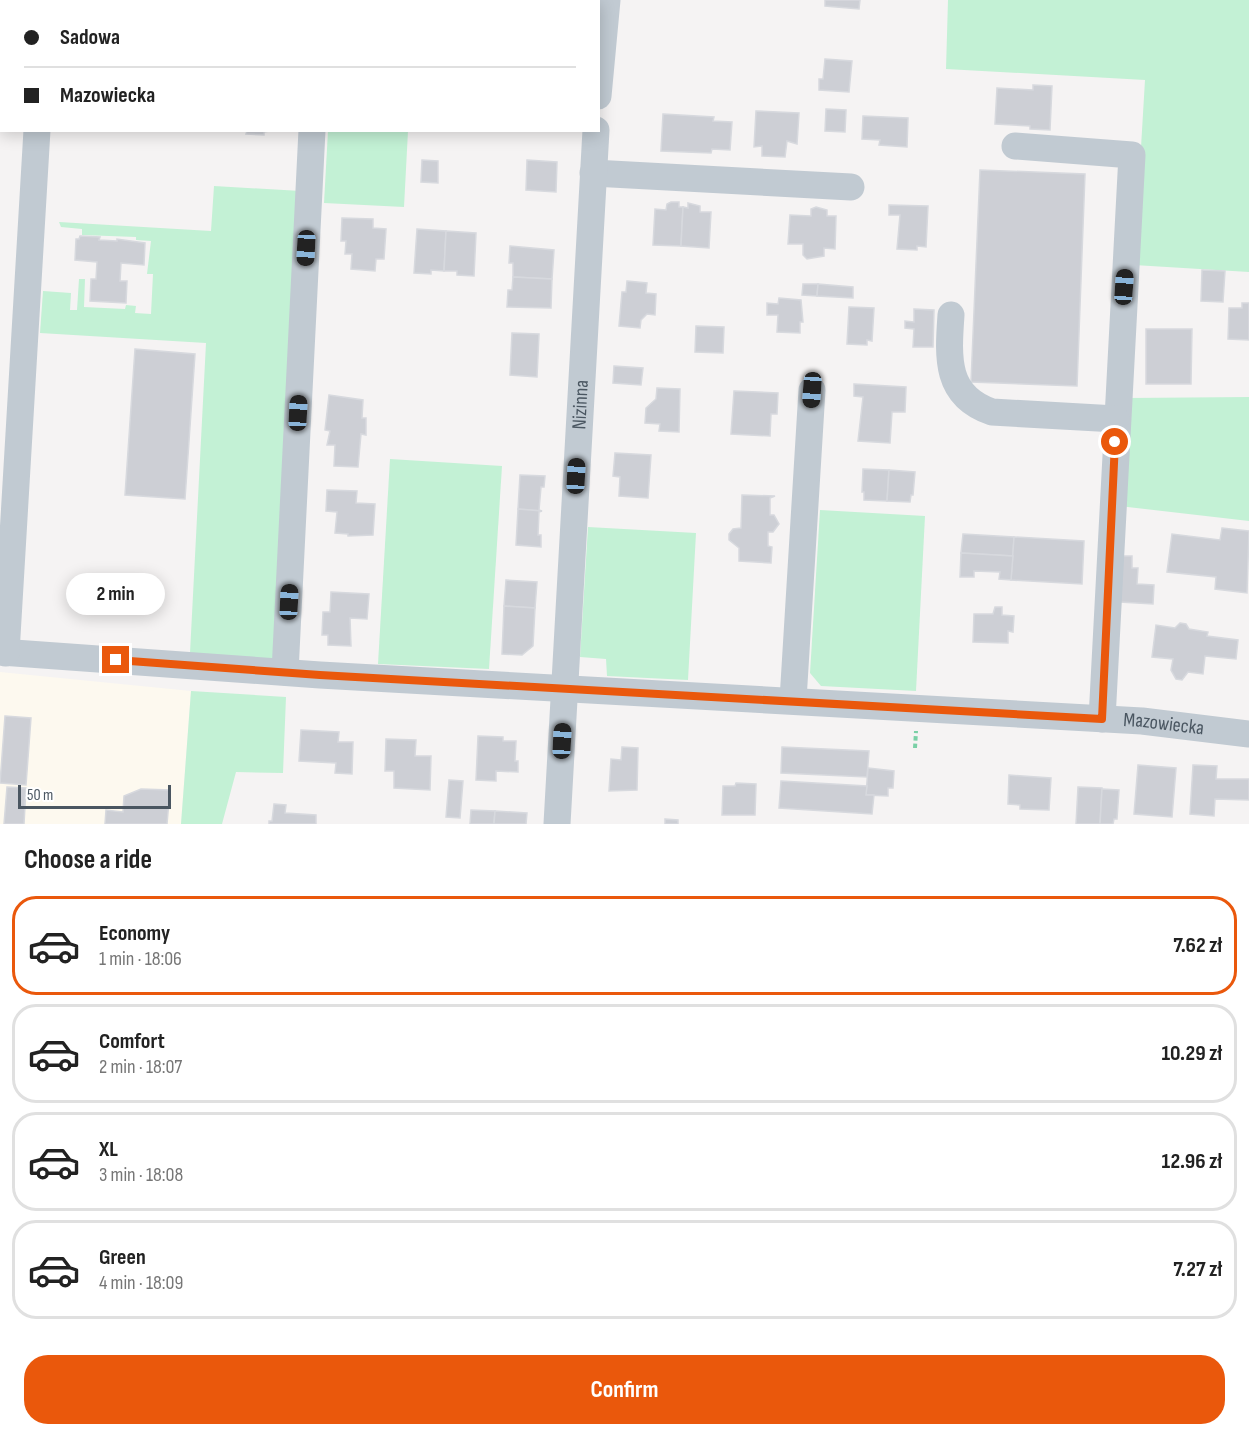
<!DOCTYPE html>
<meta charset="utf-8">
<style>
body{margin:0;font-family:"Sofia Sans Condensed",sans-serif;background:#f2f2f2;color:#222;height:100vh;display:flex;flex-direction:column;font-size:22px;white-space:nowrap}
*{box-sizing:border-box;margin:0}
p{font-size:20px;color:#767676}
.icon{flex:none;width:33px;height:33px;fill:none;stroke:currentColor;stroke-width:2;stroke-linecap:round;stroke-linejoin:round}
.map{position:relative;height:824px;overflow:hidden}
.side{display:flex;flex-direction:column;background:#fff;flex:1}
.side>*{flex:none}
.banner{position:absolute;left:0px;top:0px;width:600px;height:132px;box-shadow:0 3px 15px #0003;display:grid;align-content:center;height:132px;padding:0 24px;background:#fff}
.scale{position:absolute;left:18px;bottom:15px;width:153px;box-sizing:border-box;padding-left:6px;border:3px solid #4a5661;border-top:0;font-size:16px;line-height:21px;white-space:nowrap;color:#4a5661;-webkit-text-stroke:4px #fff;paint-order:stroke}
.end{position:absolute;width:27px;height:27px;margin:-14px;border:8px solid #ea580c;background:#fff;box-shadow:0 0 0 3px #fff}
.from{border-radius:50%}
.bubble{position:absolute;height:42px;border-radius:21px;background:#fff;box-shadow:0 3px 15px #0003;font-size:20px;font-weight:700;line-height:42px;text-align:center}
.car{position:absolute;width:18px;height:36px;margin:-18px -9px;border-radius:8px;box-shadow:0 0 4px 2px #0007;background:linear-gradient(#222 24%,#8ab4d8 0 40%,#222 0 76%,#8ab4d8 0 86%,#222 0)}
.banner b{display:flex;align-items:center;gap:21px;height:57px;font-size:22px}
.banner b+b{border-top:2px solid #e0e0e0}
.banner i{width:15px;height:15px;background:#222}
ul{padding:0;list-style:none}
li{display:flex;align-items:center;gap:18px;height:99px;margin:0 12px 9px;padding:0 12px;border:3px solid #e0e0e0;border-radius:24px}
li div{flex:1}
li b{display:block;font-size:22px}
li em{font-style:normal;font-weight:700}
li.current{border-color:#ea580c}
li>.icon{width:54px;height:54px;stroke-width:1.5}
h2{padding:0 24px;font-size:27px;line-height:72px}
.primary-button{display:flex;gap:12px;margin-top:auto;padding:12px 24px}
.primary-button a{flex:1;height:69px;border-radius:24px;background:#ea580c;color:#fff;font-size:24px;font-weight:700;line-height:69px;text-align:center}
.map>svg:first-child{display:block}
.commercial{fill:#fdf9ef}
.green{fill:#c3f1d5}
.building{fill:#cdcfd5;stroke:#d7d9de;stroke-width:1.5}
.lines{fill:none;stroke-linecap:round;stroke-linejoin:round}
.path{stroke:#7ad0a6;stroke-width:4;stroke-dasharray:4.5 3;stroke-linecap:butt}
.minor{stroke:#c1cad2;stroke-width:27}
.route{stroke:#ea580c;stroke-width:8}
.labels{text-anchor:middle;dominant-baseline:central;stroke-width:4.5;stroke-linejoin:round;paint-order:stroke}
.street-label{font-size:20px;fill:#4a5661;stroke:#fff}
</style>
<div class="map">
<svg width="1249" height="824" viewBox="0 0 1249 824">
<rect width="100%" height="100%" fill="#f5f3f3"/>
<polygon class="commercial" points="0,672 191,691 181,824 0,824"/>
<g class="green">
<polygon points="948,0 1249,0 1249,272 1134,265 1145,80 946,69"/>
<polygon points="328,131 408,131 404,207 324,203"/>
<polygon points="214,186 301,191 276,659 190,653 206,343 40,333 43,291 71,293 70,310 77,310 79,279 85,279 84,307 125,309 126,305 136,306 135,313 151,314 153,274 147,274 151,241 136,240 136,237 82,235 82,229 61,227 59,222 211,231"/>
<polygon points="1249,397 1249,521 1119,506 1127,398"/>
<polygon points="390,459 502,466 489,669 378,664"/>
<polygon points="820,510 925,516 916,691 821,686 810,673"/>
<polygon points="588,527 696,533 688,680 607,676 606,659 580,657"/>
<polygon points="191,691 286,697 283,773 236,772 222,824 181,824"/>
</g>
<g class="building">
<polygon points="427,0 456,0 427,2"/>
<polygon points="825,0 860,0 859,9 825,6"/>
<polygon points="825,59 852,61 849,92 819,90 819,79 823,79"/>
<polygon points="1033,85 1052,86 1050,130 1030,129 1030,126 995,124 997,88 1033,90"/>
<polygon points="826,109 846,110 845,132 825,131"/>
<polygon points="756,111 799,113 797,144 787,141 785,157 762,156 762,146 754,147"/>
<polygon points="663,114 714,117 713,121 732,122 730,150 712,149 711,153 661,151"/>
<polygon points="863,116 908,118 907,147 879,145 880,140 862,139"/>
<polygon points="239,130 274,130 264,132 264,135 246,134 247,131"/>
<polygon points="422,160 438,161 438,183 421,182"/>
<polygon points="527,160 557,162 556,192 526,190"/>
<polygon points="980,170 1085,174 1077,386 971,382"/>
<polygon points="671,202 679,202 679,207 683,207 681,246 653,245 655,209 666,210 667,204"/>
<polygon points="688,203 700,206 700,212 711,212 709,248 681,246 683,207 688,208"/>
<polygon points="889,205 928,206 926,247 917,246 917,250 897,249 900,215 889,215"/>
<polygon points="816,207 827,210 827,216 836,216 835,249 824,248 824,256 807,259 803,255 803,244 788,244 790,215 811,216 811,209"/>
<polygon points="342,218 373,219 373,228 386,229 384,259 376,259 375,271 351,269 352,254 345,254 346,241 341,241"/>
<polygon points="417,229 446,231 444,271 431,270 431,274 414,273"/>
<polygon points="446,231 476,233 474,276 457,275 457,271 444,271"/>
<polygon points="80,236 100,237 99,240 117,241 117,239 145,243 144,265 121,263 120,281 127,281 126,303 90,301 91,279 96,279 97,262 75,260 76,239 79,239"/>
<polygon points="510,246 554,250 552,279 513,277 513,263 509,263"/>
<polygon points="1202,270 1225,271 1223,302 1201,301"/>
<polygon points="513,277 552,279 551,308 507,307 508,290 512,290"/>
<polygon points="627,281 647,283 646,293 656,294 655,315 647,314 641,320 640,328 619,326 622,292 626,292"/>
<polygon points="803,284 818,284 817,296 802,295"/>
<polygon points="818,284 853,287 853,298 817,296"/>
<polygon points="779,298 801,300 803,322 800,322 800,333 777,332 778,315 767,315 767,303 778,304"/>
<polygon points="1242,303 1249,303 1249,340 1228,339 1229,308 1242,308"/>
<polygon points="849,307 874,308 872,341 867,340 867,345 847,344"/>
<polygon points="914,309 934,310 933,347 913,347 914,329 905,328 905,321 914,322"/>
<polygon points="696,326 724,327 723,353 695,352"/>
<polygon points="1146,329 1192,329 1191,384 1146,384"/>
<polygon points="512,333 539,334 537,377 510,375"/>
<polygon points="135,349 195,354 185,499 125,495"/>
<polygon points="614,366 643,368 641,385 613,383"/>
<polygon points="854,384 906,387 905,412 892,412 890,443 858,441 863,397 854,396"/>
<polygon points="657,388 680,389 679,432 659,431 660,424 645,423 646,408 656,399"/>
<polygon points="734,391 778,393 777,414 771,414 770,436 731,434"/>
<polygon points="329,395 363,400 362,418 366,418 366,435 361,434 358,467 334,466 335,445 327,445 330,431 325,430"/>
<polygon points="615,453 651,455 648,498 619,496 620,477 613,476"/>
<polygon points="863,469 889,470 887,501 864,500 864,492 862,492"/>
<polygon points="889,470 915,472 913,495 911,495 910,502 887,501"/>
<polygon points="520,475 545,476 544,487 541,487 539,510 542,511 518,509"/>
<polygon points="327,490 357,491 356,503 375,504 373,535 348,536 348,534 335,533 337,512 326,511"/>
<polygon points="742,495 775,496 770,498 770,515 774,515 779,524 773,532 768,532 768,546 772,547 771,563 739,561 739,548 729,540 729,534 733,529 741,528"/>
<polygon points="518,509 542,511 539,512 538,535 541,535 541,547 516,545"/>
<polygon points="1222,528 1249,531 1247,593 1215,589 1216,577 1167,572 1172,534 1220,540"/>
<polygon points="963,534 1014,537 1013,556 961,553"/>
<polygon points="1014,537 1084,541 1082,584 1011,580"/>
<polygon points="961,553 1013,556 1011,580 999,579 1000,572 974,571 974,577 960,577"/>
<polygon points="1122,556 1132,556 1132,568 1138,568 1137,584 1154,585 1153,604 1120,602"/>
<polygon points="506,580 537,582 535,608 504,606"/>
<polygon points="331,592 369,594 367,619 350,618 351,646 328,645 328,635 322,635 323,612 330,612"/>
<polygon points="504,606 535,608 533,646 522,655 502,654"/>
<polygon points="995,607 1002,607 1002,615 1014,616 1013,632 1008,631 1008,643 973,642 974,614 993,614"/>
<polygon points="1180,623 1186,624 1189,629 1208,632 1207,636 1238,640 1236,659 1205,656 1203,674 1188,672 1182,680 1176,679 1171,670 1173,659 1152,657 1156,625 1175,628"/>
<polygon points="5,716 31,718 26,785 0,783"/>
<polygon points="301,730 339,732 338,742 353,742 352,774 335,773 336,763 299,761"/>
<polygon points="478,736 503,737 503,741 516,741 515,761 518,761 518,772 496,771 496,781 476,780"/>
<polygon points="386,739 416,740 415,756 431,756 430,790 394,788 394,771 385,771"/>
<polygon points="622,747 638,748 637,790 609,791 611,759 621,760"/>
<polygon points="782,747 869,751 867,777 781,773"/>
<polygon points="1138,765 1176,768 1172,817 1134,814"/>
<polygon points="1193,765 1217,766 1216,779 1249,779 1249,800 1215,799 1214,816 1190,814"/>
<polygon points="868,768 894,771 893,788 888,788 888,796 866,795"/>
<polygon points="1009,775 1051,778 1049,810 1020,809 1020,805 1008,804"/>
<polygon points="449,780 463,781 460,818 446,817"/>
<polygon points="781,781 867,786 866,795 874,795 872,814 779,808"/>
<polygon points="736,783 756,784 755,815 722,815 723,786 735,786"/>
<polygon points="7,787 26,788 24,824 4,824"/>
<polygon points="1078,787 1102,788 1100,824 1076,824"/>
<polygon points="141,789 170,790 167,824 105,824 106,810 123,812 124,796"/>
<polygon points="1102,789 1119,790 1117,819 1114,819 1113,824 1100,824"/>
<polygon points="274,804 286,805 285,813 316,815 316,824 269,824 269,821 272,821"/>
<polygon points="471,810 495,811 494,824 470,824"/>
<polygon points="495,811 527,813 526,824 494,824"/>
<polygon points="665,819 678,820 678,824 665,824"/>
</g>
<g class="lines">
<polyline class="path" points="915,748 916,731"/>
<g class="minor">
<polyline points="44,2 44,0"/>
<polyline points="598,96 607,0"/>
<polyline points="1015,146 1132,155 1102,719"/>
<polyline points="593,173 851,187"/>
<path d="M 951,315 C 948,358 945,396 992,412 L 1116,419"/>
<path id="s1" d="M 0,652 L 320,675 L 1142,721 L 1249,734"/>
<polyline points="6,653 37,130"/>
<polyline points="285,672 312,130"/>
<polyline points="793,700 812,390"/>
<path id="s2" d="M 557,824 L 596,130"/>
</g>
</g>
<g class="lines">
<polyline class="route" points="116,660 320,675 1102,719 1115,442"/>
</g>
<g class="labels">
<g class="street-label">
<text stroke="none"><textPath href="#s2" startOffset="420">Nizinna</textPath></text>
<text stroke="none"><textPath href="#s1" startOffset="1166">Mazowiecka</textPath></text>
</g>
</g>
</svg>
<div class="scale">50 m</div>
<i class="end from" style="left:1115px;top:442px"></i>
<i class="end" style="left:116px;top:660px"></i>
<div class="bubble" style="left:66px;top:573px;width:99px">2 min</div>
<i class="car" style="left:306px;top:248px;rotate:183deg"></i>
<i class="car" style="left:1124px;top:287px;rotate:4deg"></i>
<i class="car" style="left:812px;top:390px;rotate:184deg"></i>
<i class="car" style="left:298px;top:413px;rotate:3deg"></i>
<i class="car" style="left:576px;top:476px;rotate:3deg"></i>
<i class="car" style="left:289px;top:602px;rotate:3deg"></i>
<i class="car" style="left:562px;top:741px;rotate:3deg"></i>
<div class="banner">
<b><i class="from"></i>Sadowa</b>
<b><i></i>Mazowiecka</b>
</div>
</div>
<section class="side">
<h2>Choose a ride</h2>
<ul>
<li class="current"><svg class="icon" aria-label="car" viewBox="0 0 24 24"><path d="M5 17H2v-5l4-1 3-4h7l3 4 3 1v5h-3M9 17h6M6 11h13"/><circle cx="7" cy="17" r="2"/><circle cx="17" cy="17" r="2"/></svg><div><b>Economy</b><p>1 min · 18:06</p></div><em>7.62 zł</em></li>
<li><svg class="icon" aria-label="car" viewBox="0 0 24 24"><path d="M5 17H2v-5l4-1 3-4h7l3 4 3 1v5h-3M9 17h6M6 11h13"/><circle cx="7" cy="17" r="2"/><circle cx="17" cy="17" r="2"/></svg><div><b>Comfort</b><p>2 min · 18:07</p></div><em>10.29 zł</em></li>
<li><svg class="icon" aria-label="car" viewBox="0 0 24 24"><path d="M5 17H2v-5l4-1 3-4h7l3 4 3 1v5h-3M9 17h6M6 11h13"/><circle cx="7" cy="17" r="2"/><circle cx="17" cy="17" r="2"/></svg><div><b>XL</b><p>3 min · 18:08</p></div><em>12.96 zł</em></li>
<li><svg class="icon" aria-label="car" viewBox="0 0 24 24"><path d="M5 17H2v-5l4-1 3-4h7l3 4 3 1v5h-3M9 17h6M6 11h13"/><circle cx="7" cy="17" r="2"/><circle cx="17" cy="17" r="2"/></svg><div><b>Green</b><p>4 min · 18:09</p></div><em>7.27 zł</em></li>
</ul>
<div class="primary-button"><a>Confirm</a></div>
</section>
